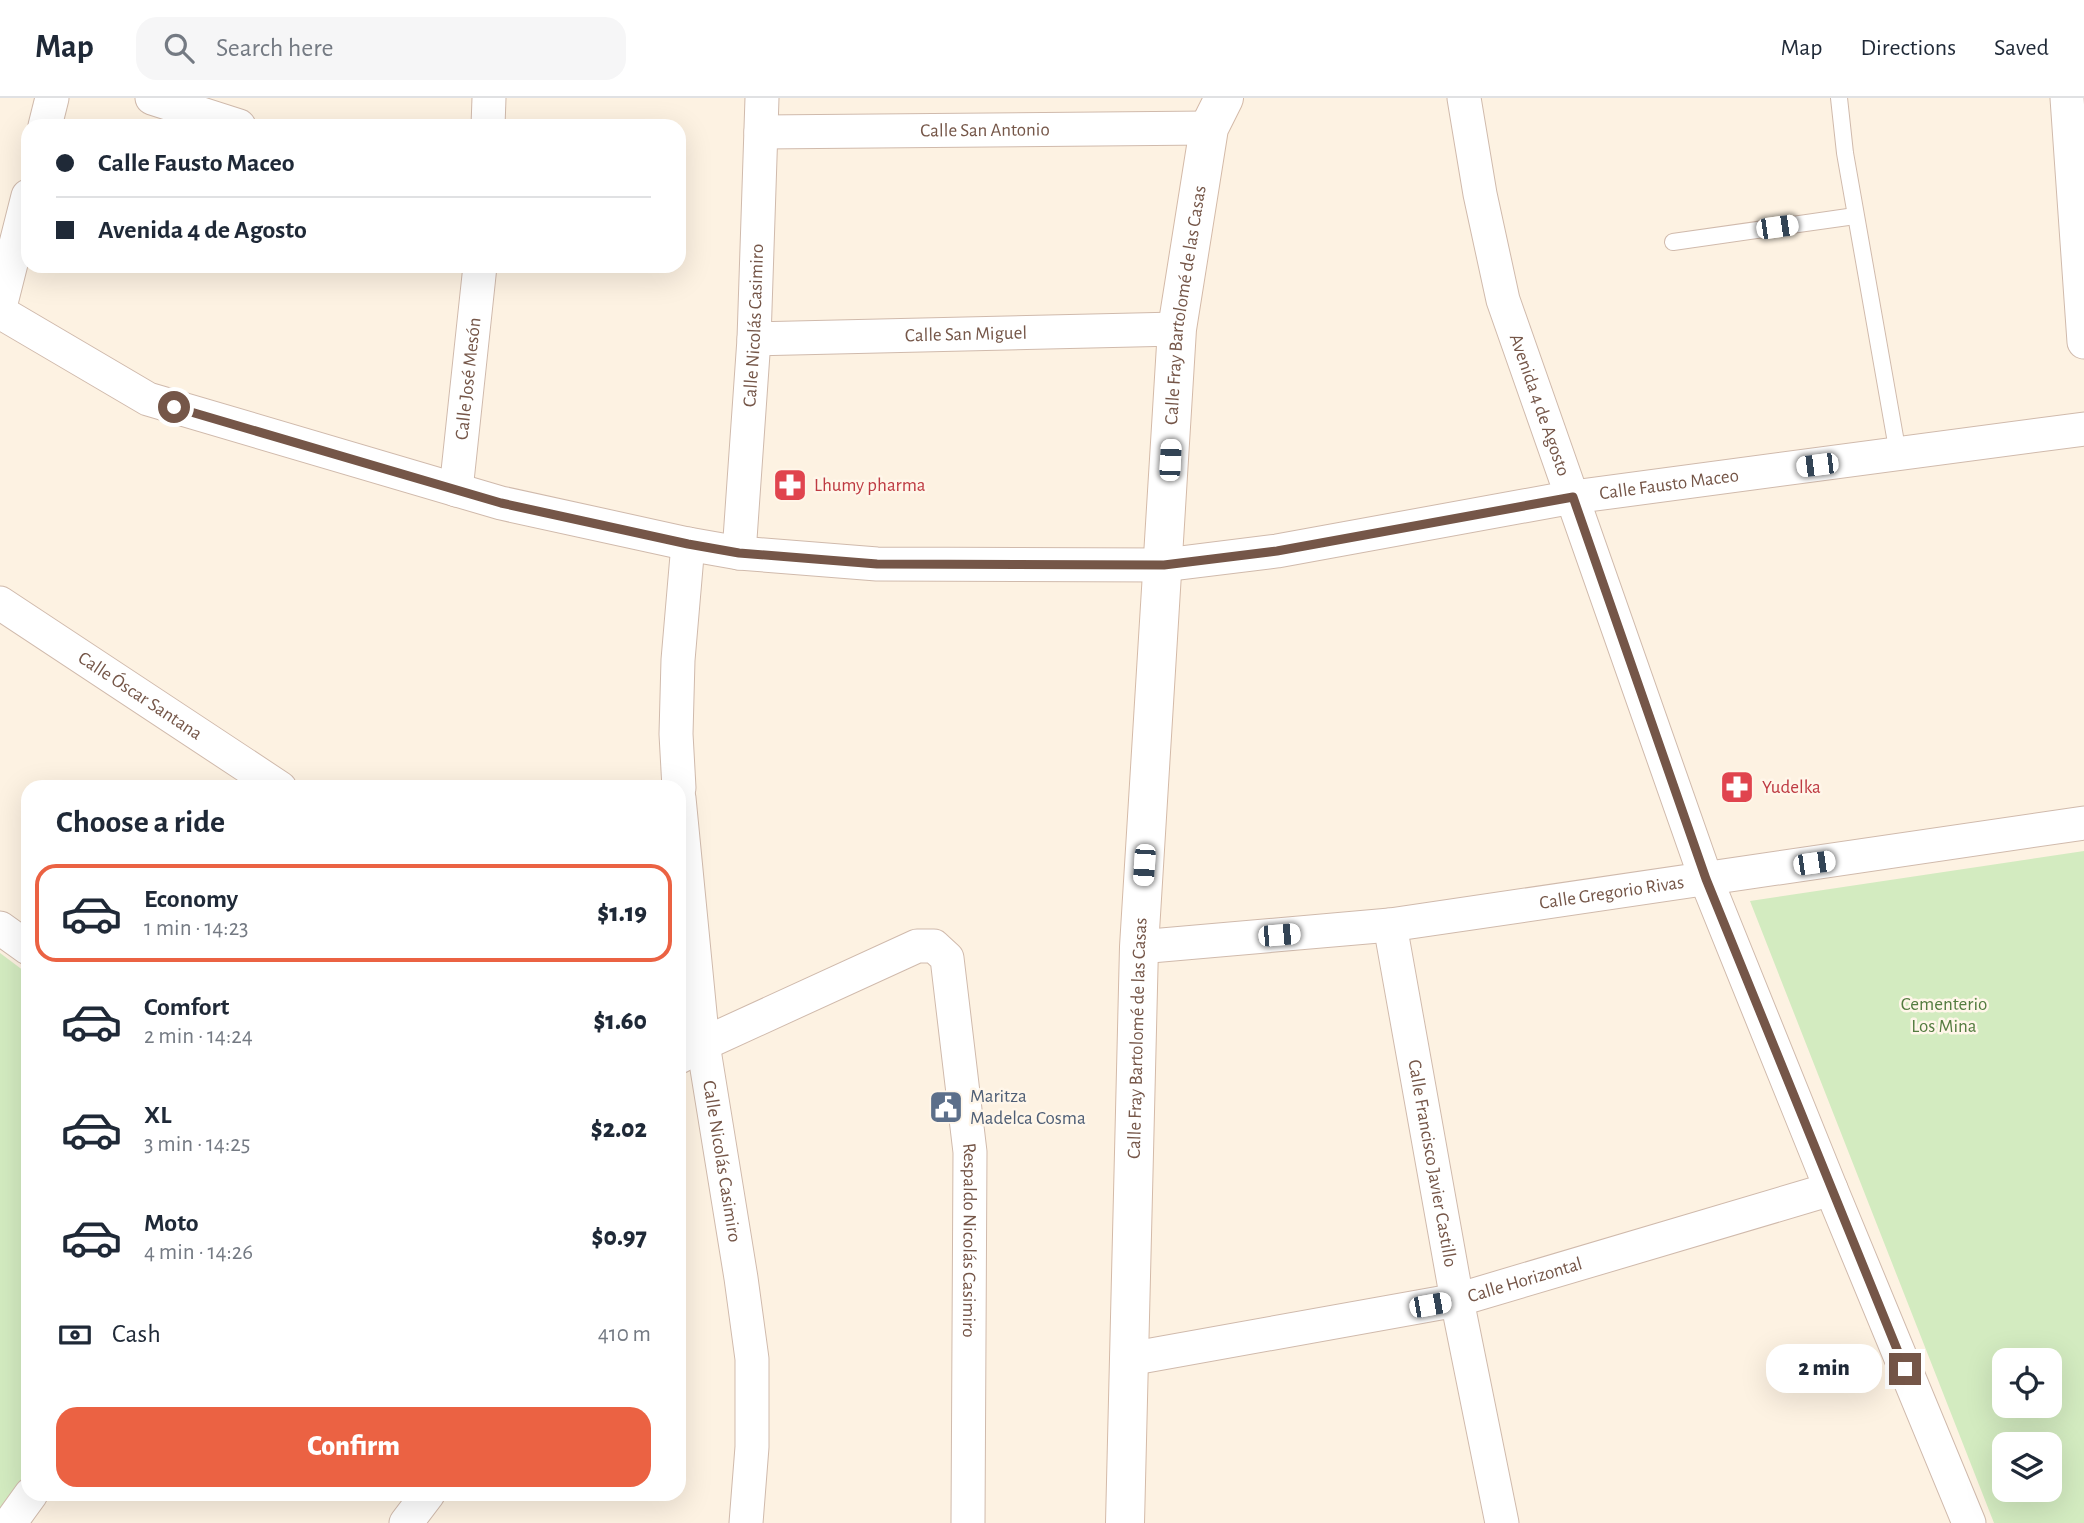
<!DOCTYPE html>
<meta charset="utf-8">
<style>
body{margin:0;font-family:"Alegreya Sans",sans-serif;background:#f6f6f7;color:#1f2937;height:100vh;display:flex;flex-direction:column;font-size:26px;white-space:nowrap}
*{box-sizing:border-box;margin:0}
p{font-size:23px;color:#747a83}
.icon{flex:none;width:38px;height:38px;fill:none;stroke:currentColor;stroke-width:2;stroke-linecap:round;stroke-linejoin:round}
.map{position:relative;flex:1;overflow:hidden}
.details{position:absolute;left:21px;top:682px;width:665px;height:721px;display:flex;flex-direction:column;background:#fff;border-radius:21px;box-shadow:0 7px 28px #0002}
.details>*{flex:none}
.top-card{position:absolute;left:21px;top:21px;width:665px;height:154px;border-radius:21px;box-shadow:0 7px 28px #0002;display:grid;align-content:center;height:154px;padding:0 35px;background:#fff}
.buttons{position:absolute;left:1992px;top:1250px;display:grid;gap:14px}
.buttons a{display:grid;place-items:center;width:70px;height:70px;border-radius:14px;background:#fff;box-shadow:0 7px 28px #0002;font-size:35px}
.end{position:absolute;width:32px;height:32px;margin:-16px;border:9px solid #755648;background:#fff;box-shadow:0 0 0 4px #fff}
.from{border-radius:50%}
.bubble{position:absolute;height:49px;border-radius:21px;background:#fff;box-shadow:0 7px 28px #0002;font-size:23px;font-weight:800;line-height:49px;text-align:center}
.car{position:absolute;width:21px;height:42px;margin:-21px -10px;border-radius:9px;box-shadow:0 0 5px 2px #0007;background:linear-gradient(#fff 24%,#345 0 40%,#fff 0 76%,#345 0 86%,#fff 0)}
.top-card b{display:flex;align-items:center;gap:24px;height:66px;font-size:26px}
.top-card b+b{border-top:2px solid #e0e1e3}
.top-card i{width:18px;height:18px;background:#1f2937}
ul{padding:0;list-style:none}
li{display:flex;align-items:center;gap:21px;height:98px;margin:0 14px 10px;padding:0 21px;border:4px solid transparent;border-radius:21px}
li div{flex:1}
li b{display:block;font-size:26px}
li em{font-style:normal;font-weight:800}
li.on{border-color:#eb6243}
li>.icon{width:63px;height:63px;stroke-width:1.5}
h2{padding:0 35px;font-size:32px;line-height:84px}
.pay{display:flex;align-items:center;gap:18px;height:77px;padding:0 35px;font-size:26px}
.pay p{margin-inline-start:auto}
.primary-button{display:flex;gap:14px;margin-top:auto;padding:14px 35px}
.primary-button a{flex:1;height:80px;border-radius:21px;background:#eb6243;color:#fff;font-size:28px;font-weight:800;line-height:80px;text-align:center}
header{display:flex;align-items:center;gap:42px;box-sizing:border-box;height:98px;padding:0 35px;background:#fff;border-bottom:2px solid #e0e1e3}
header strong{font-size:33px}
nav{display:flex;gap:38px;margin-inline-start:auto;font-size:24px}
.search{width:490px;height:63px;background:#f6f6f7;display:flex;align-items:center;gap:18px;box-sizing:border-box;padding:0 24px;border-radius:21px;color:#747a83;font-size:26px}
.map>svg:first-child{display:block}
.green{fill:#d3ebc0;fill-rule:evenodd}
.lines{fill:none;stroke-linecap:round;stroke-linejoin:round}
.lane-casing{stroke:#d0baac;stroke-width:18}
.street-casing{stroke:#d0baac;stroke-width:35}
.secondary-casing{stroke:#d4baa8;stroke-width:40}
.lane{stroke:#fff;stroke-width:16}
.street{stroke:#fff;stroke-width:33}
.secondary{stroke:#fff;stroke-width:38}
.route{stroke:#755648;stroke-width:9}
.labels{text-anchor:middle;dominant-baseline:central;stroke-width:5;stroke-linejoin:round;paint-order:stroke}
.street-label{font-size:19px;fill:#755648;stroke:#fff6e9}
.health-label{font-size:19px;fill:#be3a42;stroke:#fff6e9;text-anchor:start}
.park-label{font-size:19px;fill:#547c40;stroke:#fff6e9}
.service-label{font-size:19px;fill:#4e5e75;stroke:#fff6e9;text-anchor:start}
</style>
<header>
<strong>Map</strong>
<div class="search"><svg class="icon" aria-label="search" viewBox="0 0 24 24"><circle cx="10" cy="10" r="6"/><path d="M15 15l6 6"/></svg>Search here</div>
<nav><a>Map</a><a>Directions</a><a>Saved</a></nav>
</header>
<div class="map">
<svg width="2084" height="1425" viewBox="0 0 2084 1425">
<rect width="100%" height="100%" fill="#fdf2e2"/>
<g class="green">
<path d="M 2084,753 L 2084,1425 L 1994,1425 L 1750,803 ZM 2004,1262 L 2049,1262 L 2049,1307 L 2004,1307 ZM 2004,1346 L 2049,1346 L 2049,1391 L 2004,1391 Z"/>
<polygon points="0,855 28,876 28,1375 0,1411"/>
</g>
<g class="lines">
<g class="lane-casing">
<g id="lane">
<polyline points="1839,0 1845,55 1898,356"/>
<polyline points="1673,144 1855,118"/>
</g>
</g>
<g class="street-casing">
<g id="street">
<polyline points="152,0 239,28"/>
<path id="s1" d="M 1464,0 L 1480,96 L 1503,202 L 1706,781 L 1831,1091 L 1969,1425"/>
<polyline points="2067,0 2084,244"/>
<polyline points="45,28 52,0"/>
<polyline points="488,28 489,0"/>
<path id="s2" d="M 761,34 L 1209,30"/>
<polyline points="0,209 28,98"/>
<path id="s3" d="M 0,214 L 148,301 L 501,405 L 688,446 L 739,455 L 877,466 L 1164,467 L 1277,453 L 1573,399 L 2084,331"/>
<path id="s4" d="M 754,241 L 1177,231"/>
<path id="s5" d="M 456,392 L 480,168"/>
<path id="s6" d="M 739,455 L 754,241 L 762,0"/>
<path id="s7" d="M 0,505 L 280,690"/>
<polyline points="679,690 676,636 678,562 688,446"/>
<path id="s8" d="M 679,700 L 703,946 L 741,1180 L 752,1261 L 752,1349 L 746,1425"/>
<path id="s9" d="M 1390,827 L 1457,1202 L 1502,1425"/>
<polyline points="0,830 28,850"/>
<path id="s10" d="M 1139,849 L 1390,827 L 2084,725"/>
<path id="s11" d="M 679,959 L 703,946 L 917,848 L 934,848 L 947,860 L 970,1054 L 968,1425"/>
<path id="s12" d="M 1129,1261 L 1457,1202 L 1831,1091"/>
<polyline points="10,1425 31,1396"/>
<polyline points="406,1425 428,1396"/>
</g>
</g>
<g class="secondary-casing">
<g id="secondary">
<path id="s13" d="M 1125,1425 L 1139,849 L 1177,231 L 1209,30 L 1224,0"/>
</g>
</g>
<use href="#lane" class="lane"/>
<use href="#street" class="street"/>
<use href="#secondary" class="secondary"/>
</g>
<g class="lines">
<polyline class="route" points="174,309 501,405 688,446 739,455 877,466 1164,467 1277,453 1573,399 1706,781 1905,1271"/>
</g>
<defs>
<g id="pharmacy-square" transform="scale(1.75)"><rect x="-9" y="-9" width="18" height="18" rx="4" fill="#e0444e" stroke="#fff6e9"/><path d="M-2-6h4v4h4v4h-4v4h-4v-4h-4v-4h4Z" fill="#fff"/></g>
<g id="civic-square" transform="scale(1.75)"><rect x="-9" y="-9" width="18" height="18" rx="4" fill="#5c6f8a" stroke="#fff6e9"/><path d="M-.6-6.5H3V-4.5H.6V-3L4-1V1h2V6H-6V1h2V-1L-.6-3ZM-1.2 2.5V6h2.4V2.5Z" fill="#fff"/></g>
</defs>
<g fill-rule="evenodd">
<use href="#pharmacy-square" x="790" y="387"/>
<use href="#pharmacy-square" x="1737" y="689"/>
<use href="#civic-square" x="946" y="1009"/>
</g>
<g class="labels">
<g class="street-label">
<text stroke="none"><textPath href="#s2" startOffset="224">Calle San Antonio</textPath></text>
<text stroke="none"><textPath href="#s13" startOffset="1220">Calle Fray Bartolomé de las Casas</textPath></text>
<text stroke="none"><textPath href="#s6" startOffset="228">Calle Nicolás Casimiro</textPath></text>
<text stroke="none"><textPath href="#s4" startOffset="212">Calle San Miguel</textPath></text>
<text stroke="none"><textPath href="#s5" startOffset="112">Calle José Mesón</textPath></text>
<text stroke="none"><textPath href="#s1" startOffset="317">Avenida 4 de Agosto</textPath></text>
<text stroke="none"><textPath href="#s3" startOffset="1720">Calle Fausto Maceo</textPath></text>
<text stroke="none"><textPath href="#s7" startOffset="168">Calle Óscar Santana</textPath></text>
<text stroke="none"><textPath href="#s10" startOffset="476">Calle Gregorio Rivas</textPath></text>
<text stroke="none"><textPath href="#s13" startOffset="485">Calle Fray Bartolomé de las Casas</textPath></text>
<text stroke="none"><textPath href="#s8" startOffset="366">Calle Nicolás Casimiro</textPath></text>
<text stroke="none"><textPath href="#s9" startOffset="242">Calle Francisco Javier Castillo</textPath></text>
<text stroke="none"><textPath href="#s11" startOffset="581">Respaldo Nicolás Casimiro</textPath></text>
<text stroke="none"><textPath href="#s12" startOffset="404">Calle Horizontal</textPath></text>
</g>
<g class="health-label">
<text x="814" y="387">Lhumy pharma</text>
<text x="1762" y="689">Yudelka</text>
</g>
<g class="park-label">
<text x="1944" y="906">Cementerio<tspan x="1944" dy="22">Los Mina</tspan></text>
</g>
<g class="service-label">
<text x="970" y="998">Maritza<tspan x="970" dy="22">Madelca Cosma</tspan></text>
</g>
</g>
</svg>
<div class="buttons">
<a><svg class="icon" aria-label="locate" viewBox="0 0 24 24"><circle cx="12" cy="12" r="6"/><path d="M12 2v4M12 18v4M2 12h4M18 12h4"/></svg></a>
<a><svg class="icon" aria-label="layers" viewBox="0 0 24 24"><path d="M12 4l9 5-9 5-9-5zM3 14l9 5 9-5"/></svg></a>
</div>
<i class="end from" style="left:174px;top:309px"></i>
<i class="end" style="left:1905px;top:1271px"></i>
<div class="bubble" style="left:1766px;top:1246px;width:116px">2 min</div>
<i class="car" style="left:1777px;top:129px;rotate:82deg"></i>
<i class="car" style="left:1170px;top:362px;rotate:3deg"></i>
<i class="car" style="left:1817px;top:367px;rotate:263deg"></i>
<i class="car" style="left:1814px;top:765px;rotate:82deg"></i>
<i class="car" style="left:1144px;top:767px;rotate:184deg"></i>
<i class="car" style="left:1279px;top:837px;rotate:85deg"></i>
<i class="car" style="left:1430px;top:1207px;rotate:80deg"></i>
<div class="top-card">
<b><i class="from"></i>Calle Fausto Maceo</b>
<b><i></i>Avenida 4 de Agosto</b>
</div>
<section class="details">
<h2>Choose a ride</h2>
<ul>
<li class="on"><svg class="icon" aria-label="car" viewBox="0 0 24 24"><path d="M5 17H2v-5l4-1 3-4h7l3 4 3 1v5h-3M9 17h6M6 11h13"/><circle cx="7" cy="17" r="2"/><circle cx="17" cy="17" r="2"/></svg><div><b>Economy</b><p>1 min · 14:23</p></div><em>$1.19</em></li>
<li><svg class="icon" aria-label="car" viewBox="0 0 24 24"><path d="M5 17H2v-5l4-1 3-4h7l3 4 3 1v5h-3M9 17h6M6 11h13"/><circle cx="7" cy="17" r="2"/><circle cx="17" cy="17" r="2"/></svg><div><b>Comfort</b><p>2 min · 14:24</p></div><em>$1.60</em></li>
<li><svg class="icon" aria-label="car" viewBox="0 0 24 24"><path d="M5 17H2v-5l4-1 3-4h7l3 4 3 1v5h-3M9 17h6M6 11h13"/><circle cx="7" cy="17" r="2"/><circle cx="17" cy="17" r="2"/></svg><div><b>XL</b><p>3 min · 14:25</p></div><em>$2.02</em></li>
<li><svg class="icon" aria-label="car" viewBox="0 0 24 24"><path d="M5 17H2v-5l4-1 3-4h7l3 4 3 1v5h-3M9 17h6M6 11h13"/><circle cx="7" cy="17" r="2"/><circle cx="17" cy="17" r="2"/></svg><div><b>Moto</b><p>4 min · 14:26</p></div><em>$0.97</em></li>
</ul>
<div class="pay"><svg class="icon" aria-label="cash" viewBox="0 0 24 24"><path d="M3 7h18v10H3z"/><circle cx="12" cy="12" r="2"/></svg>Cash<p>410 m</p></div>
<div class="primary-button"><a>Confirm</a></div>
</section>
</div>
